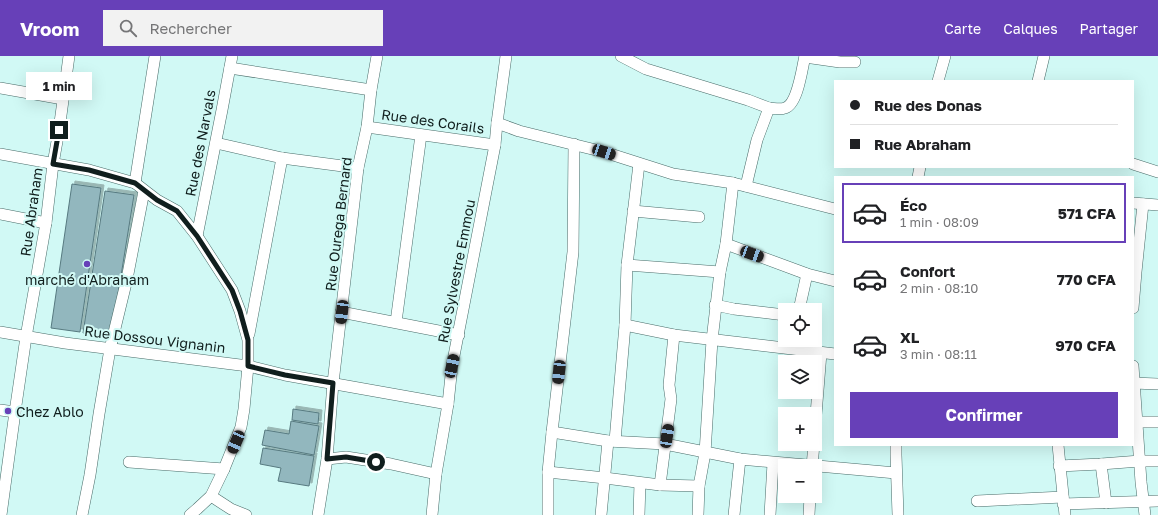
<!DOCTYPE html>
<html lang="fr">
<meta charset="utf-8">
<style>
body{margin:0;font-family:"Golos Text",sans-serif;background:#f2f2f2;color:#202124;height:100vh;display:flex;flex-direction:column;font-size:15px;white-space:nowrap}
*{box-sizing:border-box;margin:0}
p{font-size:13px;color:#757577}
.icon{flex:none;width:22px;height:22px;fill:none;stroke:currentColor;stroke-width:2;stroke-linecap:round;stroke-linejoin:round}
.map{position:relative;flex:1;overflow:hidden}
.sheet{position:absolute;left:834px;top:120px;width:300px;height:270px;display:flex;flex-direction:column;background:#fff;border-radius:0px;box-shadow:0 4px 16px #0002}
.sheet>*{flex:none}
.top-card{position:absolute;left:834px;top:24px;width:300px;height:88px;border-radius:0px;box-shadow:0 4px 16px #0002;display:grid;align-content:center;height:88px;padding:0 16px;background:#fff}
.controls{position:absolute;left:778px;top:247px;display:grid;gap:8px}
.controls a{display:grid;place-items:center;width:44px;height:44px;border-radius:0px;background:#fff;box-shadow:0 4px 16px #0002;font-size:20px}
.end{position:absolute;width:18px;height:18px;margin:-9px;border:5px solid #101e1d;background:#fff;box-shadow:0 0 0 2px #fff}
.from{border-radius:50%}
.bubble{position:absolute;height:28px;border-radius:0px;background:#fff;box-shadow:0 4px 16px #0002;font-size:13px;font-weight:700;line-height:28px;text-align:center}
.car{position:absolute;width:12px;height:24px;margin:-12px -6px;border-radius:5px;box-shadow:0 0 3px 1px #0007;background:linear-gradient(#222 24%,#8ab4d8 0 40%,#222 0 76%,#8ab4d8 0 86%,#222 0)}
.top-card b{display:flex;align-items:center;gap:14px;height:38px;font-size:15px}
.top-card b+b{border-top:1px solid #e0e0e0}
.top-card i{width:10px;height:10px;background:#202124}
ul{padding:7px 0 0;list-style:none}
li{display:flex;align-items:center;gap:12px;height:60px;margin:0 8px 6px;padding:0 8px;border:2px solid transparent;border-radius:0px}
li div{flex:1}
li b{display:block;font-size:15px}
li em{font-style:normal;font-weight:700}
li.on{border-color:#6740b8}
li>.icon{width:36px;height:36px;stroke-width:1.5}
.cta{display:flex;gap:8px;margin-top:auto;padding:8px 16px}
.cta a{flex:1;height:46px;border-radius:0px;background:#6740b8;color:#fff;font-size:16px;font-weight:700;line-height:46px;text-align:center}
header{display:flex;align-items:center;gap:24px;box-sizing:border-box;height:56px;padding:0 20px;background:#6740b8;color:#fff}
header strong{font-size:19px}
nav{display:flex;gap:22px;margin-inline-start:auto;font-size:14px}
.search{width:280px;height:36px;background:#f2f2f2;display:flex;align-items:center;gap:10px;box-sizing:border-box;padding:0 14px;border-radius:0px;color:#757577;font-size:15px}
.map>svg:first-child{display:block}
.building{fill:#92b7be;stroke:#577a80;filter:url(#shadow)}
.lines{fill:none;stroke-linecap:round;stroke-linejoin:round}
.street-casing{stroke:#496c69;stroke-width:12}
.street{stroke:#fff;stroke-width:11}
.route{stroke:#101e1d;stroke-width:5}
.poi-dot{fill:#6740b8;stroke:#d1f9f5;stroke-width:1.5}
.labels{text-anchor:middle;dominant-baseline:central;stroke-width:4;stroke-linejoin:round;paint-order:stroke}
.street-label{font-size:14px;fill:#101e1d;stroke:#d1f9f5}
.poi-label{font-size:14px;fill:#101e1d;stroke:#d1f9f5}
</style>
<header>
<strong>Vroom</strong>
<div class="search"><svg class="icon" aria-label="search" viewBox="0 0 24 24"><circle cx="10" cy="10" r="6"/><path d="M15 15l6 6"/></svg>Rechercher</div>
<nav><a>Carte</a><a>Calques</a><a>Partager</a></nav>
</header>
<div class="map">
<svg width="1158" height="459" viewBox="0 0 1158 459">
<defs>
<filter id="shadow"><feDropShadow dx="3" dy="-3" stdDeviation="0" flood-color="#0004"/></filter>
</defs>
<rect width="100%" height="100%" fill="#d1f9f5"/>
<g class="building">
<polygon points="72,128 101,132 80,276 51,272"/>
<polygon points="105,135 134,139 111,282 83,277"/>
<polygon points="293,353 319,357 318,368 292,364"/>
<polygon points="291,365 319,370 314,399 262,389 265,374 289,378"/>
<polygon points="263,392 314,400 309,430 278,425 281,412 260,408"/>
</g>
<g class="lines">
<g class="street-casing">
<g id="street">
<polyline points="621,0 646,13 748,44 769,52"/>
<polyline points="805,1 840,6 855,6"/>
<polyline points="230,12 371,34"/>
<polyline points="938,25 945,0"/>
<polyline points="1038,25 1044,0"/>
<polyline points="0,32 63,43"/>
<polyline points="497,67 519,75 604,96 673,118 733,127 835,153"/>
<polyline points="367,71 495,89"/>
<polyline points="216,87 282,102 358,112"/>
<polyline points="0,98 89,114 135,127 157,144 177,155 197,180 232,234 240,255 248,284 248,310 244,353 241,371 224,413 211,440 197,453 190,459"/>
<polyline points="1133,108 1158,116"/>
<polyline points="918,121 920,111"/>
<polyline points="135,127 155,0"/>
<path d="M 746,130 L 757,84 L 769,52 C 773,52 780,54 785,52 C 798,48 802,12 805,0"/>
<polyline points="1133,147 1158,149"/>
<polyline points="633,155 699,161"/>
<polyline points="0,158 46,167"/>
<polyline points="197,180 222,54 232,0"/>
<polyline points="726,188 807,218 835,225"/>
<polyline points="627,209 720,216"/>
<polyline points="715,249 734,253 785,259"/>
<polyline points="1133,252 1136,216 1143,148"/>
<polyline points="799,254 807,218"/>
<polyline points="341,256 459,279"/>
<polyline points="396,266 421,79"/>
<polyline points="625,269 674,279 835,298"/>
<polyline points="0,276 65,287 248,310 285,319 448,348"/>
<polyline points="249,278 282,102"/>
<polyline points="1133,310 1141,426 1145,459"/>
<polyline points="1133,327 1158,328"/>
<polyline points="0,354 15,356"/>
<polyline points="1133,366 1158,366"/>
<polyline points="815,371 821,297"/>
<polyline points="552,376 608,385 665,388 740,403 896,417"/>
<polyline points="615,385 625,269 627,209 639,108"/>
<polyline points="896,389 896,399 898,459"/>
<polyline points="1058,389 1065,459"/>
<polyline points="327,403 346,401 391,408 436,418"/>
<polyline points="129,406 224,413"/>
<polyline points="1101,408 1106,447"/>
<polyline points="812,410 814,388"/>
<polyline points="1059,410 1101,408 1140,405 1158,405"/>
<polyline points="548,416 605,422 660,429 699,430"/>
<polyline points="660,429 671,343 669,329 674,279"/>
<polyline points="211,440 231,453 246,459"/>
<polyline points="977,445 1063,441"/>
<polyline points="1063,448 1158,445"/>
<polyline points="1,459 15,356 26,281 46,167 53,108 59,74 69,0"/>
<polyline points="82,459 90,419 99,358 110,293 127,223 144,135"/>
<polyline points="318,459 327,403 333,327 358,112 367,71 371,34 377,0"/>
<polyline points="432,459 436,418 448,348 452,310 495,89 497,67 506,0"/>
<polyline points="548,459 548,416 552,376 573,196 574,88"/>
<polyline points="601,459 608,385"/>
<polyline points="639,459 640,427"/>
<polyline points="698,459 699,430 705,397 712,284 720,216 726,188 733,127"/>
<polyline points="734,459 740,403"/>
<polyline points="770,459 773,407"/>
<polyline points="809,459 810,440"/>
</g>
</g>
<use href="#street" class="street"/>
</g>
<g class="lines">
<polyline class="route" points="59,74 53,108 89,114 135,127 157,144 177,155 197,180 232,234 240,255 248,284 248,310 285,319 333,327 327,403 346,401 376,406"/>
</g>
<g class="poi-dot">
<circle cx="87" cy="208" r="4"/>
<circle cx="8" cy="355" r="4"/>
</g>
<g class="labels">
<g class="street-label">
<text transform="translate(433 65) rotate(8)">Rue des Corails</text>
<text transform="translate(200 87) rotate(-79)">Rue des Narvals</text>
<text transform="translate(31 156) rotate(-82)">Rue Abraham</text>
<text transform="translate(338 168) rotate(-83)">Rue Ourega Bernard</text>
<text transform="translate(456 215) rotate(-79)">Rue Sylvestre Emmou</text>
<text transform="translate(155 283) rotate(7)">Rue Dossou Vignanin</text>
</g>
<g class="poi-label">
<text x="87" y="223">marché d'Abraham</text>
<text x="16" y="355" text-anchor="start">Chez Ablo</text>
</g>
</g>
</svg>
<div class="controls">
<a><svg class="icon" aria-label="locate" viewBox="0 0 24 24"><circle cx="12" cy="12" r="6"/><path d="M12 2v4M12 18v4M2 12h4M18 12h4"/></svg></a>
<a><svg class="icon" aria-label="layers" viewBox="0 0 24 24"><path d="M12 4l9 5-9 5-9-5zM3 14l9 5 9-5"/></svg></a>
<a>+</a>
<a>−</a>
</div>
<i class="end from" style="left:376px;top:406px"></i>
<i class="end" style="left:59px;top:74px"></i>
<div class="bubble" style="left:26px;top:16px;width:66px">1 min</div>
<i class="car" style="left:604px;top:96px;rotate:108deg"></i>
<i class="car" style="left:752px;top:198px;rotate:110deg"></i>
<i class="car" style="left:342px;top:256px;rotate:187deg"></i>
<i class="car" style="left:452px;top:310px;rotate:12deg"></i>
<i class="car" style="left:559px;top:316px;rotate:186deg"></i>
<i class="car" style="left:667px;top:380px;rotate:9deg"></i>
<i class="car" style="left:236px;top:386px;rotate:203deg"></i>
<div class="top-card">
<b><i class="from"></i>Rue des Donas</b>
<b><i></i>Rue Abraham</b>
</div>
<section class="sheet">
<ul>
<li class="on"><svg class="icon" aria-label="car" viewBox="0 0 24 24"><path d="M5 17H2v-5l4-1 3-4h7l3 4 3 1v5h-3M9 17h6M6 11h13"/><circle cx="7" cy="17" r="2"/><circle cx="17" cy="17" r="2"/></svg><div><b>Éco</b><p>1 min · 08:09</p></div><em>571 CFA</em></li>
<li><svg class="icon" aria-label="car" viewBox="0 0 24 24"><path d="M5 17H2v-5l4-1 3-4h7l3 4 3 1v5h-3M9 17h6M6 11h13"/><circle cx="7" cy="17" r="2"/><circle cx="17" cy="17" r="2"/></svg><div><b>Confort</b><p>2 min · 08:10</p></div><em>770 CFA</em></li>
<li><svg class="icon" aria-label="car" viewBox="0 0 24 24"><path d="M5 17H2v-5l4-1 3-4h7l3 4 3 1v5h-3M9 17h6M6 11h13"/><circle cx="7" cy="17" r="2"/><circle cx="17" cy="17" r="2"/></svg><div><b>XL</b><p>3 min · 08:11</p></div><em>970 CFA</em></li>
</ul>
<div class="cta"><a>Confirmer</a></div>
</section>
</div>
